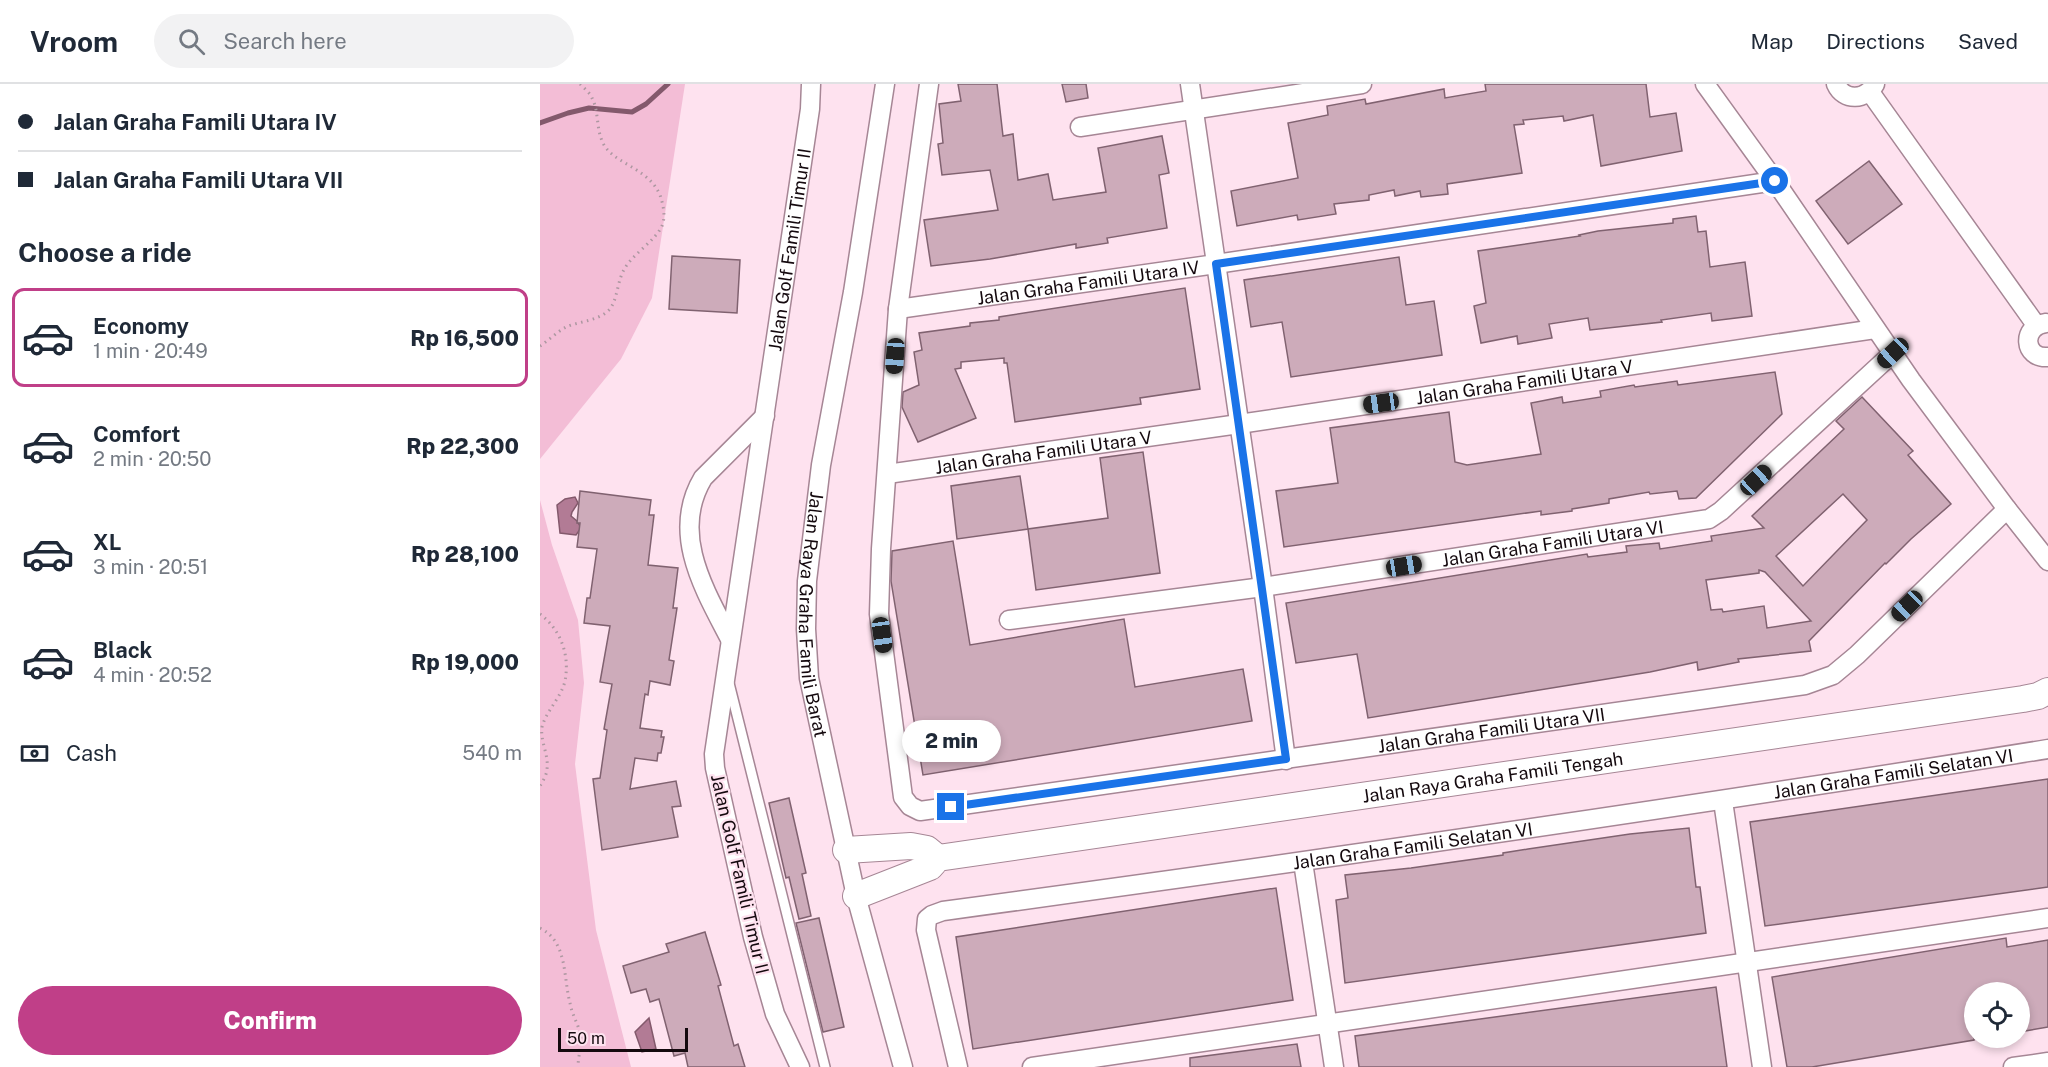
<!DOCTYPE html>
<meta charset="utf-8">
<style>
body{margin:0;font-family:"Public Sans",sans-serif;background:#f2f2f3;color:#1f2937;height:100vh;display:flex;flex-direction:column;font-size:22px;white-space:nowrap}
*{box-sizing:border-box;margin:0}
p{font-size:20px;color:#747a83}
.icon{flex:none;width:33px;height:33px;fill:none;stroke:currentColor;stroke-width:2;stroke-linecap:round;stroke-linejoin:round}
.map{position:relative;flex:1;overflow:hidden}
.side{display:flex;flex-direction:column;background:#fff;width:540px}
.side>*{flex:none}
.banner{display:grid;align-content:center;height:132px;padding:0 18px;background:#fff}
.controls{position:absolute;left:1424px;top:898px;display:grid;gap:12px}
.controls a{display:grid;place-items:center;width:66px;height:66px;border-radius:50%;background:#fff;box-shadow:0 3px 9px #0003;font-size:30px}
.scale{position:absolute;left:18px;bottom:15px;width:130px;box-sizing:border-box;padding-left:6px;border:3px solid #14090e;border-top:0;font-size:16px;line-height:21px;white-space:nowrap;color:#14090e;-webkit-text-stroke:4px #fee2ef;paint-order:stroke}
.end{position:absolute;width:27px;height:27px;margin:-14px;border:8px solid #1a73e8;background:#fff;box-shadow:0 0 0 3px #fff}
.from{border-radius:50%}
.bubble{position:absolute;height:42px;border-radius:21px;background:#fff;box-shadow:0 3px 9px #0003;font-size:20px;font-weight:800;line-height:42px;text-align:center}
.car{position:absolute;width:18px;height:36px;margin:-18px -9px;border-radius:8px;box-shadow:0 0 4px 2px #0007;background:linear-gradient(#222 24%,#8ab4d8 0 40%,#222 0 76%,#8ab4d8 0 86%,#222 0)}
.banner b{display:flex;align-items:center;gap:21px;height:57px;font-size:22px}
.banner b+b{border-top:2px solid #e0e1e3}
.banner i{width:15px;height:15px;background:#1f2937}
ul{padding:0;list-style:none}
li{display:flex;align-items:center;gap:18px;height:99px;margin:0 12px 9px;padding:0 6px;border:3px solid transparent;border-radius:12px}
li div{flex:1}
li b{display:block;font-size:22px}
li em{font-style:normal;font-weight:800}
li.selected{border-color:#c03f88}
li>.icon{width:54px;height:54px;stroke-width:1.5}
h2{padding:0 18px;font-size:27px;line-height:72px}
.pay{display:flex;align-items:center;gap:15px;height:66px;padding:0 18px;font-size:22px}
.pay p{margin-inline-start:auto}
.action{display:flex;gap:12px;margin-top:auto;padding:12px 18px}
.action a{flex:1;height:69px;border-radius:36px;background:#c03f88;color:#fff;font-size:24px;font-weight:800;line-height:69px;text-align:center}
header{display:flex;align-items:center;gap:36px;box-sizing:border-box;height:84px;padding:0 30px;background:#fff;border-bottom:2px solid #e0e1e3}
header strong{font-size:28px}
nav{display:flex;gap:33px;margin-inline-start:auto;font-size:21px}
.search{width:420px;height:54px;background:#f2f2f3;display:flex;align-items:center;gap:15px;box-sizing:border-box;padding:0 21px;border-radius:33px;color:#747a83;font-size:22px}
main{display:flex;flex:1;min-height:0}
.map>svg:first-child{display:block}
.green{fill:#f3bdd6}
.water{fill:#b27b95;stroke:#83596c;stroke-width:1.5}
.lines{fill:none;stroke-linecap:round;stroke-linejoin:round}
.stream{stroke:#83596c;stroke-width:5}
.building{fill:#cdabba;stroke:#806270;stroke-width:1.5;fill-rule:evenodd}
.lane-casing{stroke:#a68695;stroke-width:12}
.street-casing{stroke:#a68695;stroke-width:21}
.secondary-casing{stroke:#a68695;stroke-width:28}
.path{stroke:#ad97a1;stroke-width:3;stroke-dasharray:1.5 4.5;stroke-linecap:butt}
.lane{stroke:#fff;stroke-width:9}
.street{stroke:#fff;stroke-width:18}
.secondary{stroke:#fff;stroke-width:26}
.route{stroke:#1a73e8;stroke-width:8}
.labels{text-anchor:middle;dominant-baseline:central;stroke-width:4.5;stroke-linejoin:round;paint-order:stroke}
.street-label{font-size:18px;fill:#14090e;stroke:#fee2ef}
</style>
<header>
<strong>Vroom</strong>
<div class="search"><svg class="icon" aria-label="search" viewBox="0 0 24 24"><circle cx="10" cy="10" r="6"/><path d="M15 15l6 6"/></svg>Search here</div>
<nav><a>Map</a><a>Directions</a><a>Saved</a></nav>
</header>
<main>
<section class="side">
<div class="banner">
<b><i class="from"></i>Jalan Graha Famili Utara IV</b>
<b><i></i>Jalan Graha Famili Utara VII</b>
</div>
<h2>Choose a ride</h2>
<ul>
<li class="selected"><svg class="icon" aria-label="car" viewBox="0 0 24 24"><path d="M5 17H2v-5l4-1 3-4h7l3 4 3 1v5h-3M9 17h6M6 11h13"/><circle cx="7" cy="17" r="2"/><circle cx="17" cy="17" r="2"/></svg><div><b>Economy</b><p>1 min · 20:49</p></div><em>Rp 16,500</em></li>
<li><svg class="icon" aria-label="car" viewBox="0 0 24 24"><path d="M5 17H2v-5l4-1 3-4h7l3 4 3 1v5h-3M9 17h6M6 11h13"/><circle cx="7" cy="17" r="2"/><circle cx="17" cy="17" r="2"/></svg><div><b>Comfort</b><p>2 min · 20:50</p></div><em>Rp 22,300</em></li>
<li><svg class="icon" aria-label="car" viewBox="0 0 24 24"><path d="M5 17H2v-5l4-1 3-4h7l3 4 3 1v5h-3M9 17h6M6 11h13"/><circle cx="7" cy="17" r="2"/><circle cx="17" cy="17" r="2"/></svg><div><b>XL</b><p>3 min · 20:51</p></div><em>Rp 28,100</em></li>
<li><svg class="icon" aria-label="car" viewBox="0 0 24 24"><path d="M5 17H2v-5l4-1 3-4h7l3 4 3 1v5h-3M9 17h6M6 11h13"/><circle cx="7" cy="17" r="2"/><circle cx="17" cy="17" r="2"/></svg><div><b>Black</b><p>4 min · 20:52</p></div><em>Rp 19,000</em></li>
</ul>
<div class="pay"><svg class="icon" aria-label="cash" viewBox="0 0 24 24"><path d="M3 7h18v10H3z"/><circle cx="12" cy="12" r="2"/></svg>Cash<p>540 m</p></div>
<div class="action"><a>Confirm</a></div>
</section>
<div class="map">
<svg width="1508" height="983" viewBox="0 0 1508 983">
<rect width="100%" height="100%" fill="#fee2ef"/>
<g class="green">
<polygon points="0,0 145,0 112,214 81,275 0,375"/>
<polygon points="0,416 12,461 38,536 44,599 35,680 56,846 91,983 0,983"/>
</g>
<g class="water">
<polygon points="35,413 38,419 32,428 31,432 37,437 41,444 36,451 20,449 17,421 25,415"/>
<polygon points="109,934 116,965 102,968 95,948"/>
</g>
<g class="lines">
<polyline class="stream" points="0,39 28,29 49,24 92,28 106,20 128,0"/>
</g>
<g class="building">
<polygon points="418,0 457,0 463,52 473,50 478,96 508,90 513,116 566,108 558,64 622,52 629,89 619,91 627,144 567,154 568,159 536,164 536,160 450,175 391,182 384,136 458,126 450,86 402,91 398,60 403,59 399,20 421,17"/>
<polygon points="522,0 546,0 548,14 526,18"/>
<polygon points="945,0 1106,0 1110,33 1136,29 1142,67 1061,82 1053,31 1024,37 1023,32 983,36 984,40 974,41 982,89 907,100 908,110 881,113 880,107 855,112 854,106 829,111 829,116 794,120 796,130 758,136 757,131 697,142 691,107 758,94 748,39 788,31 787,22 825,15 826,20 904,5 905,14 946,7"/>
<polygon points="1329,77 1362,120 1308,160 1276,117"/>
<polygon points="1156,132 1158,148 1166,147 1170,183 1205,178 1212,232 1172,237 1171,229 1121,236 1122,238 1050,246 1048,234 1009,240 1012,254 978,260 977,252 941,259 934,222 946,219 938,167 1040,152 1039,151 1058,147 1133,139 1133,135"/>
<polygon points="132,172 200,176 197,229 129,225"/>
<polygon points="859,173 866,221 894,217 902,271 751,293 742,238 711,243 704,196"/>
<polygon points="645,204 660,305 600,314 601,320 475,338 467,279 464,279 464,274 421,278 421,284 415,285 436,334 378,358 362,323 363,308 379,301 374,268 382,266 379,249 430,242 430,239 459,236 459,233"/>
<polygon points="1235,288 1242,330 1156,414 1139,415 1137,407 1110,410 1109,408 1069,415 1069,419 1032,425 1032,427 1001,431 1001,427 744,463 736,407 798,399 790,344 909,328 915,378 927,381 1001,370 991,319 1022,313 1023,319 1061,313 1060,307 1094,301 1095,303 1137,297 1138,301"/>
<path d="M 1322,313 L 1373,367 L 1368,371 L 1411,420 L 1371,455 L 1346,480 L 1345,479 L 1269,557 L 1271,567 L 1198,575 L 1199,578 L 1158,586 L 1157,578 L 1110,588 L 828,634 L 817,570 L 756,579 L 746,519 L 1047,470 L 1048,473 L 1087,468 L 1086,462 L 1119,459 L 1120,465 L 1172,457 L 1171,452 L 1224,444 L 1212,432 L 1304,345 L 1296,337 ZM 1303,410 L 1327,436 L 1263,502 L 1236,472 ZM 1219,486 L 1225,488 L 1271,537 L 1227,544 L 1224,522 L 1183,528 L 1182,525 L 1171,526 L 1166,496 L 1219,489 Z"/>
<polygon points="603,368 620,489 496,506 488,445 568,434 560,374"/>
<polygon points="480,392 488,445 417,455 411,402"/>
<polygon points="40,407 111,416 109,431 114,431 108,481 138,484 133,524 137,524 129,576 134,577 130,601 110,597 108,611 105,610 100,644 122,647 121,653 124,653 121,669 118,669 117,677 95,674 90,705 136,697 141,722 132,723 138,753 62,766 53,695 60,694 67,646 64,645 72,600 60,598 70,542 44,539 47,514 50,514 57,465 37,463 40,439 37,439"/>
<polygon points="413,457 430,561 584,535 595,603 703,585 712,637 383,691 351,497 352,467"/>
<polygon points="1508,695 1508,803 1225,842 1210,738"/>
<polygon points="249,714 266,789 262,790 271,832 259,835 249,793 246,794 229,719"/>
<polygon points="1149,744 1156,803 1160,803 1166,849 805,899 796,816 808,814 805,791 871,784 963,771 963,769 988,765 1090,750"/>
<polygon points="736,804 753,916 433,965 416,853"/>
<polygon points="279,834 304,943 283,948 256,839"/>
<polygon points="165,848 181,901 178,902 194,962 198,960 205,983 148,983 145,969 134,972 119,915 110,918 106,905 91,909 83,882 129,868 126,860"/>
<polygon points="1466,854 1467,863 1508,856 1508,943 1479,948 1479,909 1434,909 1434,956 1272,983 1247,983 1232,893"/>
<polygon points="1176,903 1187,983 819,983 815,952"/>
<polygon points="757,960 761,983 650,983 650,974"/>
</g>
<g class="lines">
<g class="lane-casing">
<polyline id="lane" points="189,599 285,983"/>
</g>
<g class="street-casing">
<g id="street">
<path id="s1" d="M 345,0 L 313,208 L 281,381 L 267,497 L 266,545 L 269,594 L 316,812 L 363,983"/>
<path id="s2" d="M 389,0 L 358,225 L 341,465 L 339,530 L 363,713 L 370,722 L 380,727 L 1265,601 L 1293,591 L 1317,571 L 1467,425"/>
<polyline points="650,0 723,503 746,676"/>
<polyline points="1165,0 1235,97 1371,296 1467,425 1508,477"/>
<path d="M 1296,0 C 1304,18 1326,16 1335,0"/>
<polyline points="1330,8 1496,241"/>
<polyline points="540,43 822,0"/>
<path id="s3" d="M 358,225 L 676,180 L 1235,97"/>
<path d="M 1506,239 C 1481,242 1483,275 1508,273"/>
<path id="s4" d="M 347,390 L 699,340 L 1335,245"/>
<path id="s5" d="M 469,536 L 723,503 L 1169,435 L 1181,427 L 1353,269"/>
<path d="M 190,555 C 164,505 130,449 163,394 L 225,332"/>
<polyline points="1183,717 1222,983"/>
<polyline points="763,778 794,983"/>
<path id="s6" d="M 260,983 L 235,930 L 213,853 L 175,684 L 174,670 L 270,25 L 271,0"/>
<path id="s7" d="M 418,983 L 386,846 L 387,835 L 392,831 L 403,827 C 772,777 1140,724 1508,665"/>
<polyline points="492,983 1508,834"/>
<polyline points="1473,983 1508,978"/>
</g>
</g>
<g class="secondary-casing">
<g id="secondary">
<polyline points="306,766 371,762 387,765 398,774"/>
<path id="s8" d="M 316,812 L 390,783 L 398,774 L 1483,615 L 1498,612 L 1508,607"/>
</g>
</g>
<g class="path">
<path d="M 0,262 C 9,256 17,248 26,243 C 40,237 58,237 69,226 C 78,216 77,196 85,184 C 94,169 115,157 122,142 C 126,132 123,120 120,111 C 108,83 73,80 63,59 C 56,45 59,27 52,14 C 50,9 44,4 40,0"/>
<path d="M 0,530 C 21,546 30,571 25,597 C 21,614 6,627 2,643 C 0,657 9,671 7,685 C 7,690 3,697 0,702"/>
<path d="M 0,844 C 28,858 23,893 30,919 C 32,932 40,942 41,955 C 41,964 38,974 38,983"/>
</g>
<use href="#lane" class="lane"/>
<use href="#street" class="street"/>
<use href="#secondary" class="secondary"/>
</g>
<g class="lines">
<polyline class="route" points="411,723 746,675 676,180 1235,97"/>
</g>
<g class="labels">
<g class="street-label">
<text stroke="none"><textPath href="#s6" startOffset="836">Jalan Golf Famili Timur II</textPath></text>
<text stroke="none"><textPath href="#s3" startOffset="192">Jalan Graha Famili Utara IV</textPath></text>
<text stroke="none"><textPath href="#s4" startOffset="644">Jalan Graha Famili Utara V</textPath></text>
<text stroke="none"><textPath href="#s4" startOffset="158">Jalan Graha Famili Utara V</textPath></text>
<text stroke="none"><textPath href="#s5" startOffset="549">Jalan Graha Famili Utara VI</textPath></text>
<text stroke="none"><textPath href="#s1" startOffset="537">Jalan Raya Graha Famili Barat</textPath></text>
<text stroke="none"><textPath href="#s2" startOffset="1317">Jalan Graha Famili Utara VII</textPath></text>
<text stroke="none"><textPath href="#s7" startOffset="1130">Jalan Graha Famili Selatan VI</textPath></text>
<text stroke="none"><textPath href="#s8" startOffset="652">Jalan Raya Graha Famili Tengah</textPath></text>
<text stroke="none"><textPath href="#s7" startOffset="644">Jalan Graha Famili Selatan VI</textPath></text>
<text transform="translate(200 790) rotate(77)">Jalan Golf Famili Timur II</text>
</g>
</g>
</svg>
<div class="controls">
<a><svg class="icon" aria-label="locate" viewBox="0 0 24 24"><circle cx="12" cy="12" r="6"/><path d="M12 2v4M12 18v4M2 12h4M18 12h4"/></svg></a>
</div>
<div class="scale">50 m</div>
<i class="end from" style="left:1235px;top:97px"></i>
<i class="end" style="left:411px;top:723px"></i>
<div class="bubble" style="left:362px;top:636px;width:99px">2 min</div>
<i class="car" style="left:1353px;top:269px;rotate:227deg"></i>
<i class="car" style="left:355px;top:272px;rotate:184deg"></i>
<i class="car" style="left:841px;top:319px;rotate:262deg"></i>
<i class="car" style="left:1216px;top:396px;rotate:47deg"></i>
<i class="car" style="left:864px;top:482px;rotate:81deg"></i>
<i class="car" style="left:1367px;top:522px;rotate:226deg"></i>
<i class="car" style="left:342px;top:551px;rotate:172deg"></i>
</div>
</main>
